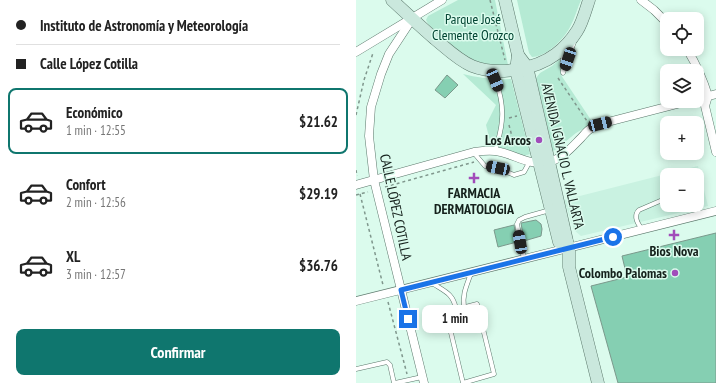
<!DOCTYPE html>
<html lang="es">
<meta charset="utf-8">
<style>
body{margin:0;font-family:"PT Sans Narrow",sans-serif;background:#f6f6f6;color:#222;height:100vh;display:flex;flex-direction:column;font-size:15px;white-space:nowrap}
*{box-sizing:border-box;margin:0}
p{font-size:13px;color:#767676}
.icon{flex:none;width:22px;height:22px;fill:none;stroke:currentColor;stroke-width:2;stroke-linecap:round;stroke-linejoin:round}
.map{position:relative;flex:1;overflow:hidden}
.side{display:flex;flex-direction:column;background:#fff;width:356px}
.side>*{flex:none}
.banner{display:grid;align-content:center;height:88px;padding:0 16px;background:#fff}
.tools{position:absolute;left:304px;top:12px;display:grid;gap:8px}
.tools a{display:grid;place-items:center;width:44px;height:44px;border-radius:8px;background:#fff;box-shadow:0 2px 10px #0003;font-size:20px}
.end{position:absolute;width:18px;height:18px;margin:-9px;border:5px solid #1a73e8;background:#fff;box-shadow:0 0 0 2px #fff}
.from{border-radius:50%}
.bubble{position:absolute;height:28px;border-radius:8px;background:#fff;box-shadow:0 2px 10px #0003;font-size:13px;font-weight:700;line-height:28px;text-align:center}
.car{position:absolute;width:12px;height:24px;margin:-12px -6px;border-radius:5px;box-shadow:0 0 3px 1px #0007;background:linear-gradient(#222 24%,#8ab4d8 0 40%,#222 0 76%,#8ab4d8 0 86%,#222 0)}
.banner b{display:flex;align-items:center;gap:14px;height:38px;font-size:15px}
.banner b+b{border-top:1px solid #e0e0e0}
.banner i{width:10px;height:10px;background:#222}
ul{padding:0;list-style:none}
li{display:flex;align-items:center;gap:12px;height:66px;margin:0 8px 6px;padding:0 8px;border:2px solid transparent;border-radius:8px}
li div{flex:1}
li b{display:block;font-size:15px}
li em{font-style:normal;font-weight:700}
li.current{border-color:#0f766e}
li>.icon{width:36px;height:36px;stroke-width:1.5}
.cta{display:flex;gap:8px;margin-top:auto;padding:8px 16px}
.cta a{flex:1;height:46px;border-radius:8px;background:#0f766e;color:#fff;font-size:16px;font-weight:700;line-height:46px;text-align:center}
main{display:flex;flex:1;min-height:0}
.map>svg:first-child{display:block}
.built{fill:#c9f2e1;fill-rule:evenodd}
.green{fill:#b5ead4}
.building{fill:#85cfb2;stroke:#7b998c}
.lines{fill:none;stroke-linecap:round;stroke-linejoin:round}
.lane-casing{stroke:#5b776b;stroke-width:5}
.street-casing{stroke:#5b776b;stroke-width:9}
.secondary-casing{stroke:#5b776b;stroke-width:13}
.path{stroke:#7f968c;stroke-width:1.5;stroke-dasharray:3 3;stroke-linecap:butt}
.lane{stroke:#fff;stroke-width:4}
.street{stroke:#fff;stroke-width:8}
.secondary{stroke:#cae8dd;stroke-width:12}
.route{stroke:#1a73e8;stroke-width:5}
.poi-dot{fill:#a14cba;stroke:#dbfbed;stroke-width:1.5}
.labels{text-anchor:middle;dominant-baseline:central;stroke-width:3;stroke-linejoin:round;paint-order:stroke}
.park-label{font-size:14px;fill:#004331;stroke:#dbfbed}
.poi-label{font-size:14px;font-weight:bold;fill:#15211c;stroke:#dbfbed;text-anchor:end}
.street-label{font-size:14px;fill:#15211c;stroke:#dbfbed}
</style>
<main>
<section class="side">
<div class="banner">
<b><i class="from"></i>Instituto de Astronomía y Meteorología</b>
<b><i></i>Calle López Cotilla</b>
</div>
<ul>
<li class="current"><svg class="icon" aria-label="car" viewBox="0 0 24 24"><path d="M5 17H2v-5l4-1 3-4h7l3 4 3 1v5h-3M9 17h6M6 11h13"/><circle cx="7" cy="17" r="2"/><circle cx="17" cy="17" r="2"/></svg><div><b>Económico</b><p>1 min · 12:55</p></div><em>$21.62</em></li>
<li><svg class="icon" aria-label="car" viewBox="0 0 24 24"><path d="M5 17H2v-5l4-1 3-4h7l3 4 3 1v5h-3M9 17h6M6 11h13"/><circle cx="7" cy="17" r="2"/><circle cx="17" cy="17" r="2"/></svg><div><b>Confort</b><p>2 min · 12:56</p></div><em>$29.19</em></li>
<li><svg class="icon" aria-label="car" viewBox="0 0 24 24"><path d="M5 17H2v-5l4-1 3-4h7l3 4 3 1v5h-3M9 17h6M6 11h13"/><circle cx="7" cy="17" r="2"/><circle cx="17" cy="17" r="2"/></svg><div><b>XL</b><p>3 min · 12:57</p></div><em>$36.76</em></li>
</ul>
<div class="cta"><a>Confirmar</a></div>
</section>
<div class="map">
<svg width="360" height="383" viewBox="0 0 360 383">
<rect width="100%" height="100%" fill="#dbfbed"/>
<path class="built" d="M 342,166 L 352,206 L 225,236 L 218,230 L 208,200 ZM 311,175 L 341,175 L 341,205 L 311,205 Z"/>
<g class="green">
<polygon points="102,0 139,0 152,65 144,66 119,62 106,55 72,24 70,20 72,16"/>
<path d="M 161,0 L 225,0 C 221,9 219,18 214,27 C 208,39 190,57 176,57 L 173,53 Z"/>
<polygon points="204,59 205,75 237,123 220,133 199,150 197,151 180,78 184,73 196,66"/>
<path d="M 107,74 C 123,78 138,80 155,79 L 174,154 L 168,156 L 135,145 L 130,125 L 140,105 Z"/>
</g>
<g class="building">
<polygon points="91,75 102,85 89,98 79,90"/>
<polygon points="180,220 185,224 186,229 185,236 168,241 165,223"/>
<polygon points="158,225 161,242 142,247 138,230"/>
<polygon points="360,233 360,383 262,383 235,286 271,277 266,256"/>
</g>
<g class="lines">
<g class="lane-casing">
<g id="lane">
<polyline points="208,51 207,59 207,73 218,42"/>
<path d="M 136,73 C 138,79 142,85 143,91 C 149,113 146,129 139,151"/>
<polyline points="118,153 129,166 142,168 158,175 168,172 174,161"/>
<path d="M 286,229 C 281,223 277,216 283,210 L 311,198"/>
<polyline points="168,259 161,224 163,220 169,217 194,210"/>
<path d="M 76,283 C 88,291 97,293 100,309"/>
<polygon points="121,304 138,374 107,383 90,312"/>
<path d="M 108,307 C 106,294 111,285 115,273"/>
<polyline points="0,369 31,362 34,365 38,383"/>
<polyline points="39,383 66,377"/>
</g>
</g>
<g class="street-casing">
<g id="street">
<polyline points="285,0 298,10 311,23"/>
<polyline points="56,19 33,54 25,74 15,107 13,136 18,180 68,383"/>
<path d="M 331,49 C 340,64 347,79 352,96"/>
<polyline points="0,52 86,0"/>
<polyline points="352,96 349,106 360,152"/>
<polyline points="341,99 360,94"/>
<path d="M 0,185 L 118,152 C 125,151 132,150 139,151 C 157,153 174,167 193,162 C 207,158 215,148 225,138 C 228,135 231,130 236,128 C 238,126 241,125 244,124 L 333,101"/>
<polyline points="0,301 360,211"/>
</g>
</g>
<g class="secondary-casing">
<g id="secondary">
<path d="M 36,0 C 50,13 64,26 79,39 C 90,48 102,60 116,66 C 141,76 179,70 200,54 C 208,48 216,39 221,31 C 226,24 230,9 233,0"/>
<polyline points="149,0 162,55 160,70 203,242"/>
<polyline points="162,55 171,67 193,162 211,241 213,248 213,267 242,383"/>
</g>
</g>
<g class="path">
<polyline points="134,0 149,60"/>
<polyline points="202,78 231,121"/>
<polyline points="0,115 8,80 17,53"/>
<polyline points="153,118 161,116"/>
<polyline points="153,125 159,148"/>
<polyline points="0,170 1,176"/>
<polyline points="29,187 118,162"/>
<polyline points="4,194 27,285"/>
<polyline points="0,195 12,192"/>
<polyline points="32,302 51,374"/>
</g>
<use href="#lane" class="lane"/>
<use href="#street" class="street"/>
<use href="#secondary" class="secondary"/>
</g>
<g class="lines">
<polyline class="route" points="52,319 45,290 257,237"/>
</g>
<g class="poi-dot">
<circle cx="183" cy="140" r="4"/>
<path d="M116 172h4v4h4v4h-4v4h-4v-4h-4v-4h4z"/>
<path d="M316 229h4v4h4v4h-4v4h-4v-4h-4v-4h4z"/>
<circle cx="319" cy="273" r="4"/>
</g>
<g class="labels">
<g class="park-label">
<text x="117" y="19">Parque José<tspan x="117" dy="16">Clemente Orozco</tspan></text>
</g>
<g class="poi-label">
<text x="175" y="140">Los Arcos</text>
<text x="118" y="193" text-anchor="middle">FARMACIA<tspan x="118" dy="16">DERMATOLOGIA</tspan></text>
<text x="318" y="251" text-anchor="middle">Bios Nova</text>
<text x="311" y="273">Colombo Palomas</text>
</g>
<g class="street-label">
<text transform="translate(207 156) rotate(77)">AVENIDA IGNACIO L. VALLARTA</text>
<text transform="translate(40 207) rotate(78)">CALLE LÓPEZ COTILLA</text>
</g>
</g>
</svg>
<div class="tools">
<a><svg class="icon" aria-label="locate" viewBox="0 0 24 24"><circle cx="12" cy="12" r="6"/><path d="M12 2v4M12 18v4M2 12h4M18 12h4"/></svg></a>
<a><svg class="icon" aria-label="layers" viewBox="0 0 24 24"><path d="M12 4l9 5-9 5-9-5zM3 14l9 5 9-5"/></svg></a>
<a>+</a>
<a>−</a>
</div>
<i class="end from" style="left:257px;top:237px"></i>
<i class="end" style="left:52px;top:319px"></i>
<div class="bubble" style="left:66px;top:305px;width:66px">1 min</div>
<i class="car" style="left:212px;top:59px;rotate:199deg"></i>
<i class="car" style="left:139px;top:80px;rotate:157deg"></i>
<i class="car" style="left:244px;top:124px;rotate:76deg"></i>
<i class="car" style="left:142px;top:168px;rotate:282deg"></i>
<i class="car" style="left:164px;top:242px;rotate:350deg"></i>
</div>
</main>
